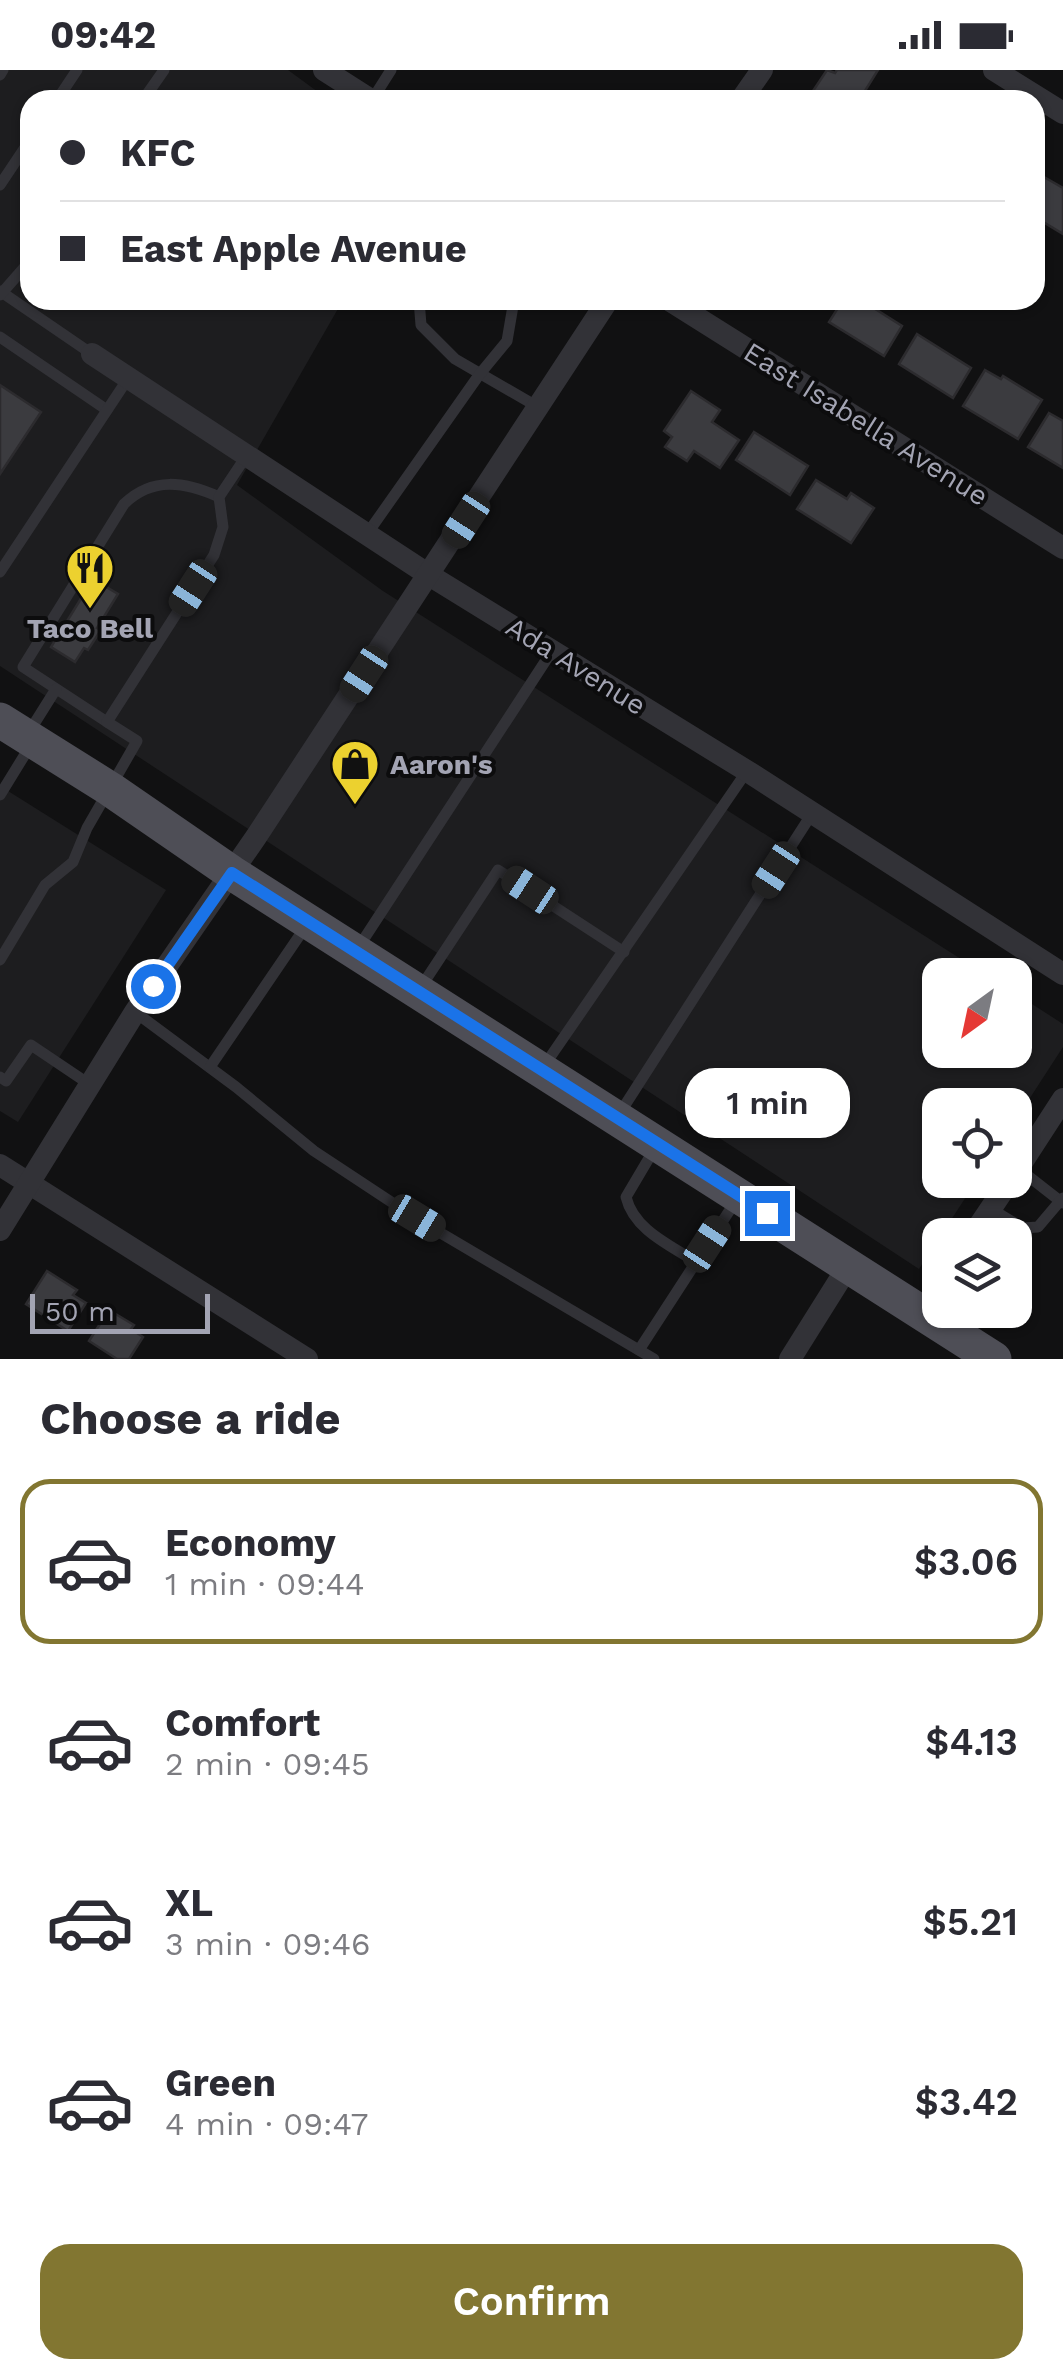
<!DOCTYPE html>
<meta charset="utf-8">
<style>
body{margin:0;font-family:"Work Sans",sans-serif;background:#f7f7f7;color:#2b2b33;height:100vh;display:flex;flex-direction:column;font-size:38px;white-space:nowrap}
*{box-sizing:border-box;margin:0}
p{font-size:32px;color:#7c7c81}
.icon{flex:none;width:55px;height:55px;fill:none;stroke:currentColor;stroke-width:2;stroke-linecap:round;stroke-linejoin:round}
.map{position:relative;height:1289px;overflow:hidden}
.drawer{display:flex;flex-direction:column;background:#fff;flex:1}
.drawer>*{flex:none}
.banner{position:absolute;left:20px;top:20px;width:1025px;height:220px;border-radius:30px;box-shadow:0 2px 8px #0004;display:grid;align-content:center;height:220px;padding:0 40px;background:#fff}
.needle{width:65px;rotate:213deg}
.fabs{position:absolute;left:922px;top:888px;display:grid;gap:20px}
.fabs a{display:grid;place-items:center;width:110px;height:110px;border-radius:20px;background:#fff;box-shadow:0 2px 8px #0004;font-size:50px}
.scale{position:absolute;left:30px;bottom:25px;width:180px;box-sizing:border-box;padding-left:10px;border:5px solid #a3a4b3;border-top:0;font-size:28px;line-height:35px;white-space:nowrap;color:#a3a4b3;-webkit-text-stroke:8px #0c0c0d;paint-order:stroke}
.end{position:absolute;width:45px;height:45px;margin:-22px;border:12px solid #1a73e8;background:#fff;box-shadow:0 0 0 5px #fff}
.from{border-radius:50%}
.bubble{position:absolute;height:70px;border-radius:30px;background:#fff;box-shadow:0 2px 8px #0004;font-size:32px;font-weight:600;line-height:70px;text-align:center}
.car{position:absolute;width:30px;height:60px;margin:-30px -15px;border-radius:12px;box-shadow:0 0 8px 2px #0007;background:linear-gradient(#222 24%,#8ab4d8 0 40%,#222 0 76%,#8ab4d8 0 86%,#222 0)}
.banner b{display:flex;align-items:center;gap:35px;height:95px;font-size:38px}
.banner b+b{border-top:2px solid #e1e1e2}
.banner i{width:25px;height:25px;background:#2b2b33}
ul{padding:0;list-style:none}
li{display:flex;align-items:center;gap:30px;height:165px;margin:0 20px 15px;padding:0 20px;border:5px solid transparent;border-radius:30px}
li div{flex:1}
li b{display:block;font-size:38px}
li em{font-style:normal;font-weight:600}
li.current{border-color:#827631}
li>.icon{width:90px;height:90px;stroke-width:1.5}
h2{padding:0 40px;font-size:45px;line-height:120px}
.action{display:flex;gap:20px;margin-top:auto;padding:20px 40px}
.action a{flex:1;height:115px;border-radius:30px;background:#827631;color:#fff;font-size:40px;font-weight:600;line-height:115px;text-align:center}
.status{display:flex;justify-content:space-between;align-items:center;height:70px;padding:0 50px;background:#fff;direction:ltr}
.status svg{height:28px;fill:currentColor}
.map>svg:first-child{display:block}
.built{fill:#1d1d1f}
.building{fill:#3b3b3f;stroke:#2c2b2e;stroke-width:2.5}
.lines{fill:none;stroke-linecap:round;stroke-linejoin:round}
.service{stroke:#323237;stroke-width:11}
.minor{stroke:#323237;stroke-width:22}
.primary{stroke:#4e4e56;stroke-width:35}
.route{stroke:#1a73e8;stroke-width:12}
.labels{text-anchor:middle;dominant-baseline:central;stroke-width:8;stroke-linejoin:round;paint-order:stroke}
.street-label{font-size:28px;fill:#a3a4b3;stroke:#0c0c0d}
.poi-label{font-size:28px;font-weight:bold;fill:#a3a4b3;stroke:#0c0c0d}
</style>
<div class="status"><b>09:42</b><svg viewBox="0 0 49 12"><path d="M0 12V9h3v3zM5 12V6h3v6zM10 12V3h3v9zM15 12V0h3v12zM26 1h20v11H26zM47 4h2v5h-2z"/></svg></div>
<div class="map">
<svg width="1063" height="1289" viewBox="0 0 1063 1289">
<rect width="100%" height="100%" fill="#111112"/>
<g class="built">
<polygon points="0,0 288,0 329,30 30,30 30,230 343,230 237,415 383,521 986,905 940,905 940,980 1015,980 1015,923 1063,954 1063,977 1015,1051 1015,1035 940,1035 940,1110 977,1110 919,1199 0,596"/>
<polygon points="0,716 166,820 18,1052 0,1041"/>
</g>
<g class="building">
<polygon points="827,0 835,3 837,0 878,0 863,24 869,30 807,30"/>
<polygon points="1044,107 1063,118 1063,164 1035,147 1035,113 1039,115"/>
<polygon points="843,230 861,230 902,256 884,286 829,252"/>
<polygon points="917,264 971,298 953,328 899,294"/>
<polygon points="985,300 1001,309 1003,306 1042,330 1018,369 963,336"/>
<polygon points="0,315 41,342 0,404"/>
<polygon points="691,321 720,340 712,352 739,370 720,398 694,381 687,391 665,377 672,367 664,361"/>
<polygon points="1049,343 1063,351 1063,398 1028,377"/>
<polygon points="754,362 808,396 790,425 736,390"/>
<polygon points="816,410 847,429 851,423 874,438 851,473 797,439"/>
<polygon points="93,509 118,524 97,558 101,560 88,580 84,578 75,592 51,577"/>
<polygon points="47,1201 77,1220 73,1225 86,1233 68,1261 26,1234"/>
<polygon points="109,1240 134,1255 131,1259 143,1267 129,1289 117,1289 89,1271"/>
</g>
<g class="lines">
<g class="service">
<polyline points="0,5 3,0"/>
<polyline points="57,30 77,0"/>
<polyline points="143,30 164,0"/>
<polyline points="372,30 391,0"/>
<polyline points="0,115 30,70"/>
<polyline points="0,221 92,284"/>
<polyline points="0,225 30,191"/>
<polyline points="419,230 421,255 455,289 538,337"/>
<polyline points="0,267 107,340"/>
<polyline points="367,464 479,305 507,271 514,230"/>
<polyline points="0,502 129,307"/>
<path d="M 107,652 L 23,597 L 124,434 C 153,406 185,412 219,427"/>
<polyline points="29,662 56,619"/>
<polyline points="0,725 32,673"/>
<polyline points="358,878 552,581"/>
<polyline points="0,890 45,815 73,792 87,758 137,671 107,652 214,485 223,457 219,427 247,385"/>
<polyline points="421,917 498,800 624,882"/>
<polyline points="135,942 236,1017 314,1081 417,1149 654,1289"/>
<polyline points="544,996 747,701"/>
<polyline points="210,997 306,856"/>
<polyline points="0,1007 6,1011 31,975 92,1016"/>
<polyline points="618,1046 813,742"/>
<path d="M 655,1078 L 626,1127 C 634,1160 670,1175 696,1192"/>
<polyline points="1018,1098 1060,1131 1063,1128"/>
<polyline points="991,1139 1023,1158 1038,1157 1060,1131 1063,1133"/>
<polyline points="639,1280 737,1129"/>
</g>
<g class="minor">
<polyline points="324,0 371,30"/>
<polyline points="994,0 1063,43"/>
<polyline points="741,30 762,0"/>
<polyline points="669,230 1063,478"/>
<polyline points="92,284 429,505 747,701 1063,904"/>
<polyline points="0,1095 307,1289"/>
<polyline points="1015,1103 1063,1029"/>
<polyline points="0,1160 135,942 256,767 608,230"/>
<polyline points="973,1165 1010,1110"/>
<polyline points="924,1243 940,1217"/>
<polyline points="790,1289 849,1195"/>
</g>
<polyline class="primary" points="0,650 110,719 232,803 994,1289"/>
</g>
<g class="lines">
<polyline class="route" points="153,916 232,803 767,1143"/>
</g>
<defs>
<g id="restaurant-pin" transform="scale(2.5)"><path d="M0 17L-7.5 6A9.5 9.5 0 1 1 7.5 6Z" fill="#ecd12f" stroke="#0c0c0d"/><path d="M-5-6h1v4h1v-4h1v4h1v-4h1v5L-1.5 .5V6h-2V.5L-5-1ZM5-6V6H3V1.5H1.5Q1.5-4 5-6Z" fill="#111"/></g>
<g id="shop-pin" transform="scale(2.5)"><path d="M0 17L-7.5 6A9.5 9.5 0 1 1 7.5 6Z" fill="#ecd12f" stroke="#0c0c0d"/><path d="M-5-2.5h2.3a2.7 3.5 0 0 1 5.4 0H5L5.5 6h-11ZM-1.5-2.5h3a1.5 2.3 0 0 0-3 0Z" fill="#111"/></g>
</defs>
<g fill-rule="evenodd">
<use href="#restaurant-pin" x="90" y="498"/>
<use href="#shop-pin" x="355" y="694"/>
</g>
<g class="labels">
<g class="street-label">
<text transform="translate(866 354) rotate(32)">East Isabella Avenue</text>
<text transform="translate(576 596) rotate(32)">Ada Avenue</text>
</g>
<g class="poi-label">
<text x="90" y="558">Taco Bell</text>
<text x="390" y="694" text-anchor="start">Aaron's</text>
</g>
</g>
</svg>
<div class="fabs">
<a><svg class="needle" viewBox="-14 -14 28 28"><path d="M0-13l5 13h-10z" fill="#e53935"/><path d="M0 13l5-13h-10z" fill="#7c7c81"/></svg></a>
<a><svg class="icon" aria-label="locate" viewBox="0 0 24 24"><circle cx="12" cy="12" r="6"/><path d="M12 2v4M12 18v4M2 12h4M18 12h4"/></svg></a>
<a><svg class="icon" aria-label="layers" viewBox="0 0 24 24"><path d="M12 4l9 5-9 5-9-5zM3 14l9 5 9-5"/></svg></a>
</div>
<div class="scale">50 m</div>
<i class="end from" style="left:153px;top:916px"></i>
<i class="end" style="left:767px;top:1143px"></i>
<div class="bubble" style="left:685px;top:998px;width:165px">1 min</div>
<i class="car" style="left:466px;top:450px;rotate:213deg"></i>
<i class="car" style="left:193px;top:518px;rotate:213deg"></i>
<i class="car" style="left:364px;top:604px;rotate:213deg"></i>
<i class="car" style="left:776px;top:800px;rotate:213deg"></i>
<i class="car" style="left:530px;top:820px;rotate:303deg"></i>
<i class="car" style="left:417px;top:1148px;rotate:121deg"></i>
<i class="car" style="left:707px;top:1174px;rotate:33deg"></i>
<div class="banner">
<b><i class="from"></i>KFC</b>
<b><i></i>East Apple Avenue</b>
</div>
</div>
<section class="drawer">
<h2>Choose a ride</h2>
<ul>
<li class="current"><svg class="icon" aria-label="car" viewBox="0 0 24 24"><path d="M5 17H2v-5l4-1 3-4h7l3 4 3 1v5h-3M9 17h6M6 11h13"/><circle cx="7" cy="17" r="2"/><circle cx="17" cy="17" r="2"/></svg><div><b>Economy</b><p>1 min · 09:44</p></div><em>$3.06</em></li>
<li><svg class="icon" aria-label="car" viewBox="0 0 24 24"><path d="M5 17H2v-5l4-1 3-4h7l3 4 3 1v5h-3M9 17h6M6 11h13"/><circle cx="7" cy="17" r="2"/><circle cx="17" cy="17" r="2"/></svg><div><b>Comfort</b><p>2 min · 09:45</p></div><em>$4.13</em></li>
<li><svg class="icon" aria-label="car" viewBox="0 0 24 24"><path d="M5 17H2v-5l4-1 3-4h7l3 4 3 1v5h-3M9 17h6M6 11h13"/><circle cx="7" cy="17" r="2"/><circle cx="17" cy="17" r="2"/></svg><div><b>XL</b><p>3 min · 09:46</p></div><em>$5.21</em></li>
<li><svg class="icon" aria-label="car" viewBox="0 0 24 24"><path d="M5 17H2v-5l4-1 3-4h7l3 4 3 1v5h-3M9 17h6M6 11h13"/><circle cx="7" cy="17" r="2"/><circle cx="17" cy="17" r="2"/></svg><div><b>Green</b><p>4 min · 09:47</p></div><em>$3.42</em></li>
</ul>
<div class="action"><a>Confirm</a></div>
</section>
